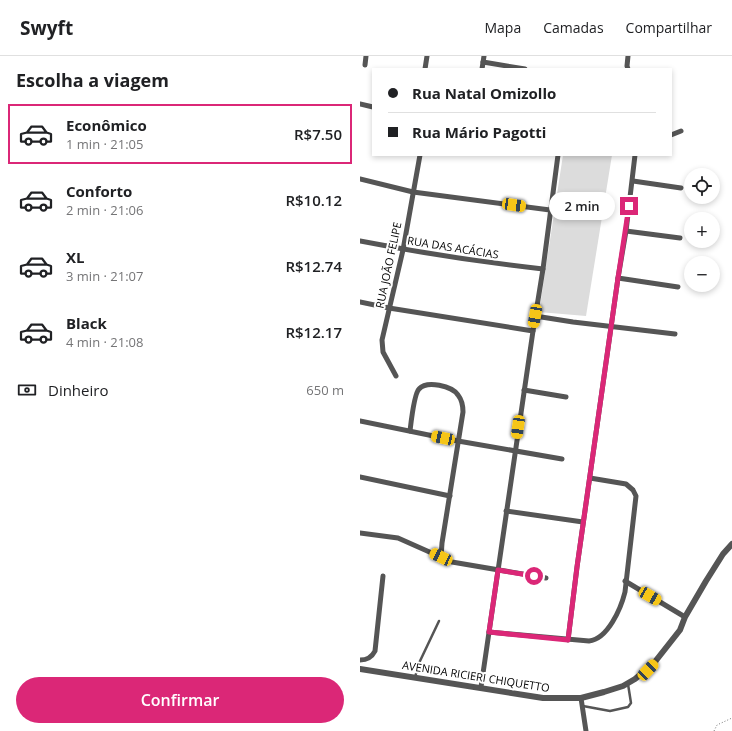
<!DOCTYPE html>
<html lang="pt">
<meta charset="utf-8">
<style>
body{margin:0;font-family:"Open Sans",sans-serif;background:#f6f6f6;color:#202124;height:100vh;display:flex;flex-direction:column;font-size:15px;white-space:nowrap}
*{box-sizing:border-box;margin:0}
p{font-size:13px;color:#757577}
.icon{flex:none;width:22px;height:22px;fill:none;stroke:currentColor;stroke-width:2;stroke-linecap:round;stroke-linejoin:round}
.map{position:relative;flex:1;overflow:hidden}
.details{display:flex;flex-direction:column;background:#fff;width:360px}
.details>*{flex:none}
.banner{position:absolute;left:12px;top:12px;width:300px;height:88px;border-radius:0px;box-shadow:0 2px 6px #0003;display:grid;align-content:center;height:88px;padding:0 16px;background:#fff}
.buttons{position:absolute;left:324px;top:112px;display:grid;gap:8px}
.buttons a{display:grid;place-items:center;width:36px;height:36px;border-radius:50%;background:#fff;box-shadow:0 2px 6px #0003;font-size:20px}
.end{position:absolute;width:18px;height:18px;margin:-9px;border:5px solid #db2777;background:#fff;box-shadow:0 0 0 2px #fff}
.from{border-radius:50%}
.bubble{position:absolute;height:28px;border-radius:14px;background:#fff;box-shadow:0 2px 6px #0003;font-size:13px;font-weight:600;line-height:28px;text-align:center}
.car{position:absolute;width:12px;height:24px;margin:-12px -6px;border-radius:5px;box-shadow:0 0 3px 1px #0007;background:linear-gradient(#f5c518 24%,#345 0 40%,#f5c518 0 76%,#345 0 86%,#f5c518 0)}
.banner b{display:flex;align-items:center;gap:14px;height:38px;font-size:15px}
.banner b+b{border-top:1px solid #e0e0e0}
.banner i{width:10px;height:10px;background:#202124}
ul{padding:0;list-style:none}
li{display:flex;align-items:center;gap:12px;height:60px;margin:0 8px 6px;padding:0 8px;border:2px solid transparent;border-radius:0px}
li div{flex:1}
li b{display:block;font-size:15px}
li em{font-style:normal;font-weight:600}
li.on{border-color:#db2777}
li>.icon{width:36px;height:36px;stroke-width:1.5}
h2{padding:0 16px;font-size:18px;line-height:48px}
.pay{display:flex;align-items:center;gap:10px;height:44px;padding:0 16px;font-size:15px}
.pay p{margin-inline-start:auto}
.button{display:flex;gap:8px;margin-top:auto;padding:8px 16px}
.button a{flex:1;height:46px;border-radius:24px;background:#db2777;color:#fff;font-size:16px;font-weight:600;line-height:46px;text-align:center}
header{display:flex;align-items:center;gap:24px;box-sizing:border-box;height:56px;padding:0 20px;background:#fff;border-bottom:1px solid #e0e0e0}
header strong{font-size:19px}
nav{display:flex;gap:22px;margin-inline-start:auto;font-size:14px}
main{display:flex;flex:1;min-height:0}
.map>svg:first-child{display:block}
.green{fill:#dcdcdc}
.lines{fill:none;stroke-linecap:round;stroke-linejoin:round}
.path{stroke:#777;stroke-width:1;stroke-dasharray:1 2;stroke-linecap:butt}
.service{stroke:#555;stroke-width:2.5}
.minor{stroke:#555;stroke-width:5}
.tertiary{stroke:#555;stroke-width:6}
.route{stroke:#db2777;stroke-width:5}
.labels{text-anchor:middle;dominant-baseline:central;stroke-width:4;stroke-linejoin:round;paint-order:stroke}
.street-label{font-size:11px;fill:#000;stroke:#fff}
</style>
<header>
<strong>Swyft</strong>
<nav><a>Mapa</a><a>Camadas</a><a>Compartilhar</a></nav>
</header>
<main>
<section class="details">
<h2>Escolha a viagem</h2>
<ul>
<li class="on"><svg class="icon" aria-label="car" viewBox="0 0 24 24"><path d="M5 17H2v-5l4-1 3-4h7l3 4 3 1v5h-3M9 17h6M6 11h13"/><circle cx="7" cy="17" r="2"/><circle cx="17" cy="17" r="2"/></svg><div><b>Econômico</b><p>1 min · 21:05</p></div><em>R$7.50</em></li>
<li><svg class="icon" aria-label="car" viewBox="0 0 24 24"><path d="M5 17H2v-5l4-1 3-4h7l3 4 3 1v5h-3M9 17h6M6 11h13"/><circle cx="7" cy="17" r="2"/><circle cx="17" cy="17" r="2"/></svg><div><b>Conforto</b><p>2 min · 21:06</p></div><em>R$10.12</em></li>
<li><svg class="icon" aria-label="car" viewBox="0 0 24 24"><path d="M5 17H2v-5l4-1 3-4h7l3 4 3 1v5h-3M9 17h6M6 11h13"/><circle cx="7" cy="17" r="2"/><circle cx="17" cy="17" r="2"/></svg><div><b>XL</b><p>3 min · 21:07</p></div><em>R$12.74</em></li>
<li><svg class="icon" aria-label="car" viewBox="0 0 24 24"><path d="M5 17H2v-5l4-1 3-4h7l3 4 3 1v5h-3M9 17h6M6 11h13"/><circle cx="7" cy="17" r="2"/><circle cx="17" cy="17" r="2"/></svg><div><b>Black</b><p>4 min · 21:08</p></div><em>R$12.17</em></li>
</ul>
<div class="pay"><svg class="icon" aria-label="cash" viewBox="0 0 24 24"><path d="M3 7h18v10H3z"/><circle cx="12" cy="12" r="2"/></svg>Dinheiro<p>650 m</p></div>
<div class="button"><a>Confirmar</a></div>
</section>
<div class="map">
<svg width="372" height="675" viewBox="0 0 372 675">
<rect width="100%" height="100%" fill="#fff"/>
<polygon class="green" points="203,99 252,99 226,260 179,256"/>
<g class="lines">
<polyline class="path" points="354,675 357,669 372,662"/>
<g class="service">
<polyline points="55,621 60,605 79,565"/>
<polyline points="223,650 250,655 268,651 271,647 268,628"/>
</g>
<g class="minor">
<polyline points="268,0 267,10 268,13"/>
<polyline points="123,6 165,13"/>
<polyline points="5,9 6,0"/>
<polyline points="65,13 67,0"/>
<polyline points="122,13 124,0"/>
<polyline points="0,48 13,51"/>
<polyline points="311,79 321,75"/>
<polyline points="0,123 53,136 190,154"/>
<polyline points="273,125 321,132"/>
<polyline points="266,175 320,182"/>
<path d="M 0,185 C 61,197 121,206 183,213"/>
<polyline points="258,222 318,231"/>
<polyline points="0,246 29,252 173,275"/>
<polyline points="175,260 213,266 315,278"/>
<polyline points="36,320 23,296 22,284 43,194 60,99"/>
<polyline points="164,334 206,341"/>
<polyline points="0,365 98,385 202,403"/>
<path d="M 50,375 C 51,367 54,338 59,333 C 67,324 92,330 98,339 C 102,344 103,350 103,356 L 82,487 L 81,501"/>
<polyline points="0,421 90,440"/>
<polyline points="146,455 223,466"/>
<polyline points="0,477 38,482 92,506 186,522"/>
<polyline points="265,525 325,561"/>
<path d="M 129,576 L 229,585 C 248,583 261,552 265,536 L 276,440 L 273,434 L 266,428 L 230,422"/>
<polyline points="208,584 217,511 258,222 266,175 275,99"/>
<path d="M 0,604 C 7,604 12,601 15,595 L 23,520"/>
<polyline points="121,631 173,275 183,213 198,99"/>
<polyline points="221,642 226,675"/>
</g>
<polyline class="tertiary" points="0,613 183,642 221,642 244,636 263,630 275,623 294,607 320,574 325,561 346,525 363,498 372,488"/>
</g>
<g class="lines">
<polyline class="route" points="174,520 138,514 129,576 208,584 217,511 258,222 269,150"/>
</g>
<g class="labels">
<g class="street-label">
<text transform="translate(93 191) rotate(9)">RUA DAS ACÁCIAS</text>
<text transform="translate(28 209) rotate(-78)">RUA JOÃO FELIPE</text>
<text transform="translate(116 620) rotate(9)">AVENIDA RICIERI CHIQUETTO</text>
</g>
</g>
</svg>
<div class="buttons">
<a><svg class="icon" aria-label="locate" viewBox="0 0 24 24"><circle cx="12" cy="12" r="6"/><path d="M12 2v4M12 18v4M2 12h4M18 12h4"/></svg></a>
<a>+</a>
<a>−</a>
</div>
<i class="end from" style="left:174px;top:520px"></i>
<i class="end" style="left:269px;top:150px"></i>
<div class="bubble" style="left:189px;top:136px;width:66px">2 min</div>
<i class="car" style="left:154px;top:149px;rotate:98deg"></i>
<i class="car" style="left:175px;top:260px;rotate:190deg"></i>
<i class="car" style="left:158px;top:371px;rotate:188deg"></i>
<i class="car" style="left:83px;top:382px;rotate:282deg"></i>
<i class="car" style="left:81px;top:501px;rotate:295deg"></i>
<i class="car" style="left:290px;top:540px;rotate:120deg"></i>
<i class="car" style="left:288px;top:614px;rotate:44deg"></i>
<div class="banner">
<b><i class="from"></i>Rua Natal Omizollo</b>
<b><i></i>Rua Mário Pagotti</b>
</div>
</div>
</main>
